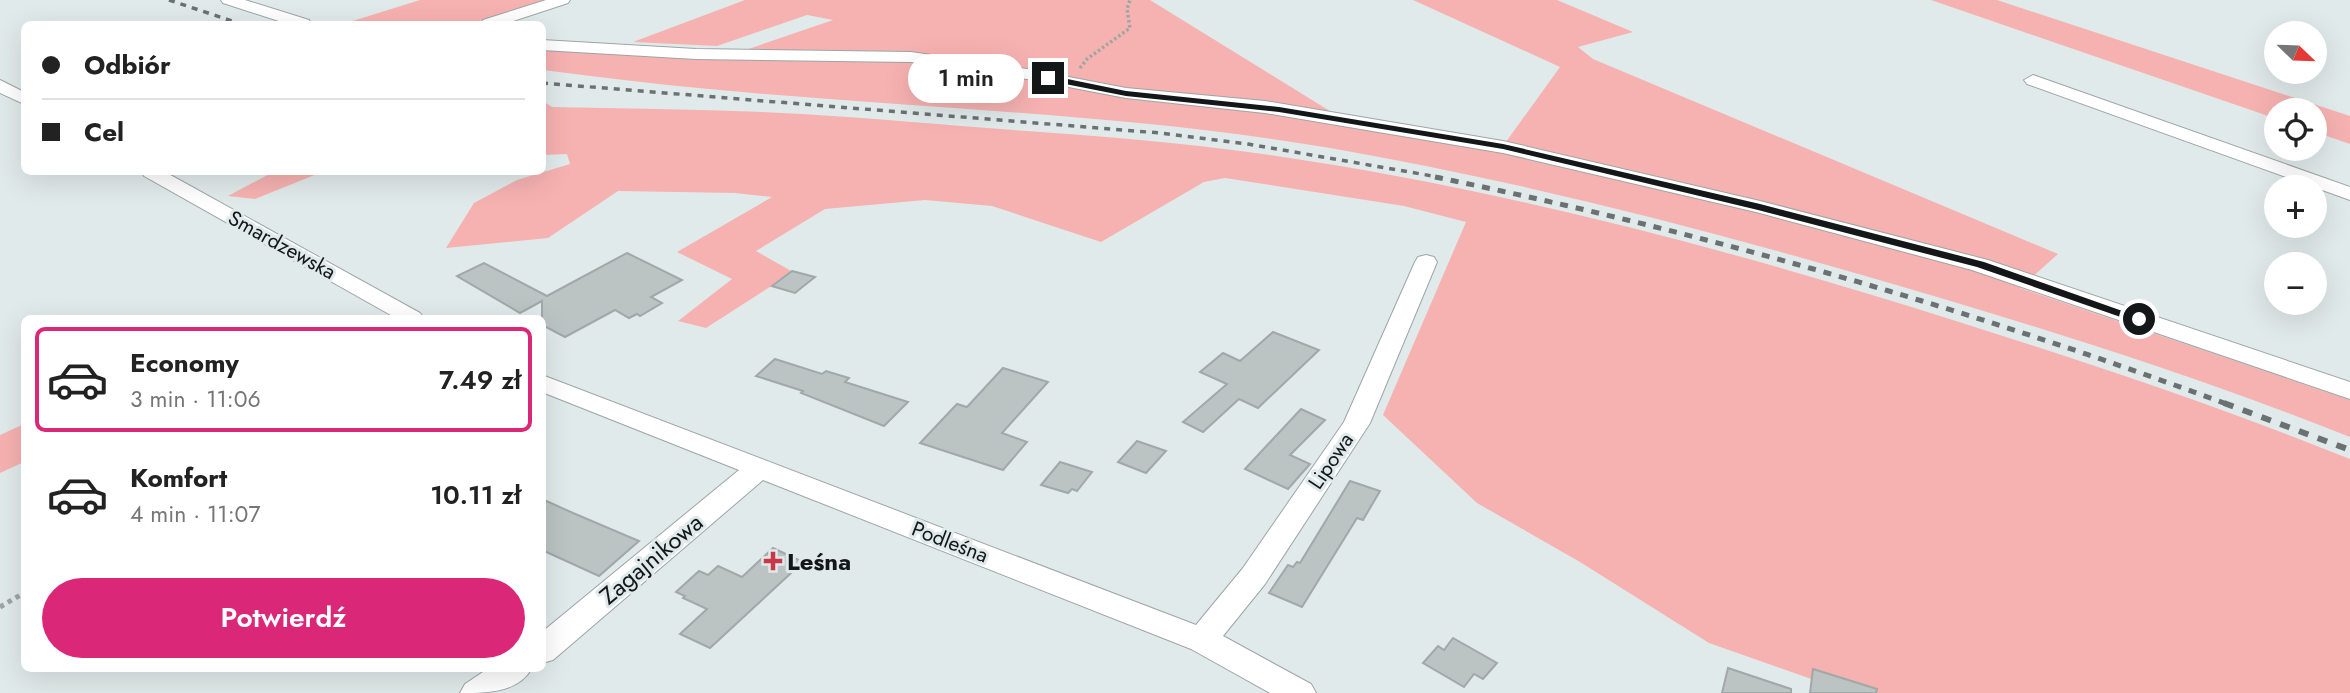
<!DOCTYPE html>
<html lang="pl">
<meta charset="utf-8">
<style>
body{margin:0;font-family:Jost,sans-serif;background:#f2f2f2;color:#222;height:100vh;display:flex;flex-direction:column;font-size:26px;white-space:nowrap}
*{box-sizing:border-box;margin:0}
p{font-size:23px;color:#767676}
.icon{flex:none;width:38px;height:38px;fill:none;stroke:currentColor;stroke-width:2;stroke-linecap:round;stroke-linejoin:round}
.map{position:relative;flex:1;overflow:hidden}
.panel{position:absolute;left:21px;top:315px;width:525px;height:357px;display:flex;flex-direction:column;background:#fff;border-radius:10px;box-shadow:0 7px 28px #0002}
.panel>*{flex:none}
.guide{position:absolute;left:21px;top:21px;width:525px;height:154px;border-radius:10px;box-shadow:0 7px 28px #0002;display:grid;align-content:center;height:154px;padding:0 21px;background:#fff}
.needle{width:46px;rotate:113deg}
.tools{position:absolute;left:2264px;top:21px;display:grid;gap:14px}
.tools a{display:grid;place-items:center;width:63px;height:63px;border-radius:50%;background:#fff;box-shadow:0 7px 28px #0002;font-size:35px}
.end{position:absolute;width:32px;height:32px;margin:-16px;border:9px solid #141717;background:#fff;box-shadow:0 0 0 4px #fff}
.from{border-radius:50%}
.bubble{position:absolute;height:49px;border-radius:24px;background:#fff;box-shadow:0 7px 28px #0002;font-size:23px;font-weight:600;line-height:49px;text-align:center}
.guide b{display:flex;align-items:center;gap:24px;height:66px;font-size:26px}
.guide b+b{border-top:2px solid #e0e0e0}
.guide i{width:18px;height:18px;background:#222}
ul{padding:12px 0 0;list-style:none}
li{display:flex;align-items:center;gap:21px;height:105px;margin:0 14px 10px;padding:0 7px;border:4px solid transparent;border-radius:10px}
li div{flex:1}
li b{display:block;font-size:26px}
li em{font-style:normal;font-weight:600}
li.active{border-color:#db2777}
li>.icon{width:63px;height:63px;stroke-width:1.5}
.button{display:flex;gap:14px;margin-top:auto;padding:14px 21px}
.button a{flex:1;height:80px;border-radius:42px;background:#db2777;color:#fff;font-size:28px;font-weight:600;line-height:80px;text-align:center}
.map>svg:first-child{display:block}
.green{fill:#f6b2b1}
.building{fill:#bbc3c3;stroke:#a0a8a8;stroke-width:2}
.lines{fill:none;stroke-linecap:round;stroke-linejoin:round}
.minor-casing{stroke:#9da5a5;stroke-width:2}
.path-far1{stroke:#9ea5a5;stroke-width:3.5;stroke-dasharray:2.5 2.5;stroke-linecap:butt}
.path{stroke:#9ea5a5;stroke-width:5;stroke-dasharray:4.5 4.5;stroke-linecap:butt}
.minor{fill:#fff;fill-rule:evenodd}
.rail-far2{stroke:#6b7171;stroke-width:3.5;stroke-dasharray:6 6;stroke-linecap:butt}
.rail-far1{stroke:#6b7171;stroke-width:5;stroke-dasharray:8 8;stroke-linecap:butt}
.rail{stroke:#6b7171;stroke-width:6;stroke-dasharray:10 10;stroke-linecap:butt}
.route{fill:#141717}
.poi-dot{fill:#c83848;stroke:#e1eaea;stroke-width:2.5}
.labels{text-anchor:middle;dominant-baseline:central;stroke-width:6;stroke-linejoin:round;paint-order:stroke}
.street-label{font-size:21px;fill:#141717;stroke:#e1eaea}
.near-street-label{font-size:24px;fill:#141717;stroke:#e1eaea}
.near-poi-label{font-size:24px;font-weight:bold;fill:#141717;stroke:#e1eaea;text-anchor:start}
</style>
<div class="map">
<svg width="2350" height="693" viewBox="0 0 2350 693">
<rect width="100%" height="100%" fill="#e1eaea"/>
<g class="green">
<polygon points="420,0 546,0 470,24 343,24"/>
<path d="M 745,0 L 1150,0 L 1346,121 L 1503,146 L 1560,67 L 1413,0 L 1557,0 L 1633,32 L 1578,47 L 1593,59 L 2058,254 L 2020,288 L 2350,400 L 2350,437 C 2189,373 2022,321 1855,273 C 1682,223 1508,179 1330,148 C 1124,113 916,109 709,89 C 654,84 598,77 543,70 L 543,49 L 725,57 L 833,20 L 807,15 L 717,46 L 633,42 Z"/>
<polygon points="1931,0 1997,0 2350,116 2350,144 2315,132 2315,110 2277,110 2277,119"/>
<path d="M 543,101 L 552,107 C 635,109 719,109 802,114 C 873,118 944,125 1014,130 C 1098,136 1181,142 1263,154 C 1500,188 1729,249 1956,321 C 2089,363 2221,407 2350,459 L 2350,693 L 1851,693 L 1709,643 L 1580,562 L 1477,503 L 1383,415 L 1466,222 L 1404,206 L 1225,178 L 1204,182 L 1101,242 L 992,206 L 925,200 L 825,209 L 756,251 L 793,272 L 706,328 L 678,321 L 732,279 L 677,252 L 772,197 L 735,193 L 618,191 L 548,238 L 446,248 L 474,203 L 517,180 L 570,164 L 567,154 L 543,155 Z"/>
<polygon points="273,172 322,172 255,199 228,196"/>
<polygon points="24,424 24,462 0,473 0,435"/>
</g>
<g class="building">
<polygon points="627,253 682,280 651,297 662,303 640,316 637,314 629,318 615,310 565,337 542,325 542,301 520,313 457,276 484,263 547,296"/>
<polygon points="792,271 815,277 795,293 772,286"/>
<polygon points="1273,332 1319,350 1258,408 1239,399 1203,432 1183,422 1227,384 1200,372 1223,353 1240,361"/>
<polygon points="775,359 822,374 826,371 849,378 845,382 908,402 884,426 801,393 803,391 756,376"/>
<polygon points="1003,368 1048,382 1002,433 1027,442 1003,470 920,443 957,404 967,407"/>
<polygon points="1301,409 1325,420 1290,455 1310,464 1288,489 1245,469"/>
<polygon points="1137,441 1166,451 1146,473 1118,462"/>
<polygon points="1060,462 1092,472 1077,491 1072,489 1068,493 1041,485"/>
<polygon points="1350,481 1380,491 1363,520 1357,518 1302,607 1269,593 1288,565 1293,567 1297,562 1300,563"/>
<polygon points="542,499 573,513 639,541 599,576 542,550"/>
<polygon points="773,548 803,562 710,648 680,634 707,609 683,598 685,596 676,592 699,571 708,575 718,566 742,577"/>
<polygon points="1453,638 1497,663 1483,679 1474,674 1464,687 1423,663 1438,646 1444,650"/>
<polygon points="1728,668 1791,689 1791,693 1722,693"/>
<polygon points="1813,669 1877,689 1876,693 1810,693"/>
</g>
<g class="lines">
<g class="minor-casing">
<g id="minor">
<polygon points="221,0 245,0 309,20 311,24 288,24 223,3"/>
<polygon points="546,0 570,0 568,3 504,24 481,24 483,20"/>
<polygon points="542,40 696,49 911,52 1027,69 1126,88 1265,101 1503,141 1760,201 1988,260 2350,382 2350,399 1972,270 1756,212 1503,153 1265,113 1126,98 1027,79 911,62 696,59 542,50"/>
<polygon points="2033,75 2350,187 2350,200 2027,84 2024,80"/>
<polygon points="0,80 24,92 24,104 0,93"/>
<polygon points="141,172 165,172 420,313 424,318 396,318 144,176"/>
<polygon points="1426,255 1434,257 1437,262 1370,423 1265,584 1223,636 1311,684 1316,693 1270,693 1191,649 763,480 553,660 542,663 542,632 739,470 542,392 542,375 1196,625 1243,568 1344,422 1415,262 1418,257"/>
<path d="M 489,668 L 532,668 C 518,693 487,693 460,693 L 465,684 Z"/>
</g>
</g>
<polyline class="path-far1" points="1080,68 1087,59 1130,28 1127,9 1130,0"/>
<polyline class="path" points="0,607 24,593"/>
<use href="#minor" class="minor"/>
<g class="rail-far2">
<polyline points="169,0 241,24"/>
<polyline points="542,83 1160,133 1248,144 1444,178"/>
</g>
<path class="rail-far1" d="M 1435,177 C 1705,232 1971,309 2229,405"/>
<polyline class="rail" points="2224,403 2350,450"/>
</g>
<polygon class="route" points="1048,75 1126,91 1279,107 1503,144 1760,204 1984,262 2145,319 2135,322 1977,267 1758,210 1503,149 1279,112 1126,96 1045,80"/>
<path class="poi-dot" d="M769.5 550.5h7v7h7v7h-7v7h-7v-7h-7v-7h7z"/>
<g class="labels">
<g class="street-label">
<text transform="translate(282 245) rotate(29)">Smardzewska</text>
<text transform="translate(1331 461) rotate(-56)">Lipowa</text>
<text transform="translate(950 542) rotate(21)">Podleśna</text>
</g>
<g class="near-street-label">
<text transform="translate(651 559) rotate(-40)">Zagajnikowa</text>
</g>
<g class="near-poi-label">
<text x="787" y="561">Leśna</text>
</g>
</g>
</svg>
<div class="tools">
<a><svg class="needle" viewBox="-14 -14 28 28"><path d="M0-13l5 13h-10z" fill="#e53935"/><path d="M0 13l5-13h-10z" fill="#767676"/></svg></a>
<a><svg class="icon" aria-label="locate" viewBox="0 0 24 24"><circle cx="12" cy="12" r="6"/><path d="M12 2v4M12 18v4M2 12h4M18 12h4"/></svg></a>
<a>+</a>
<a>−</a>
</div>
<i class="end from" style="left:2139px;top:319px"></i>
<i class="end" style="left:1048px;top:78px"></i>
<div class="bubble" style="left:908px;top:54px;width:116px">1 min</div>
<div class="guide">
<b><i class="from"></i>Odbiór</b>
<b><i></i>Cel</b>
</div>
<section class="panel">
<ul>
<li class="active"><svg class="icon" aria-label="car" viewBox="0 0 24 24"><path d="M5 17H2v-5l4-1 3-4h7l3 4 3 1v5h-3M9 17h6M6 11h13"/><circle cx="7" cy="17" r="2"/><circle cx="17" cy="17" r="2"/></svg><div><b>Economy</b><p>3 min · 11:06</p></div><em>7.49 zł</em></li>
<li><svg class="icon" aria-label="car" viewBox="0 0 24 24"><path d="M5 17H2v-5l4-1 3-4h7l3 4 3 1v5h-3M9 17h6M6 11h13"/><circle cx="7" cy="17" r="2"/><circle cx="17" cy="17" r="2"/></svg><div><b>Komfort</b><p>4 min · 11:07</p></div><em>10.11 zł</em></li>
</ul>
<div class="button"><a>Potwierdź</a></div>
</section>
</div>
